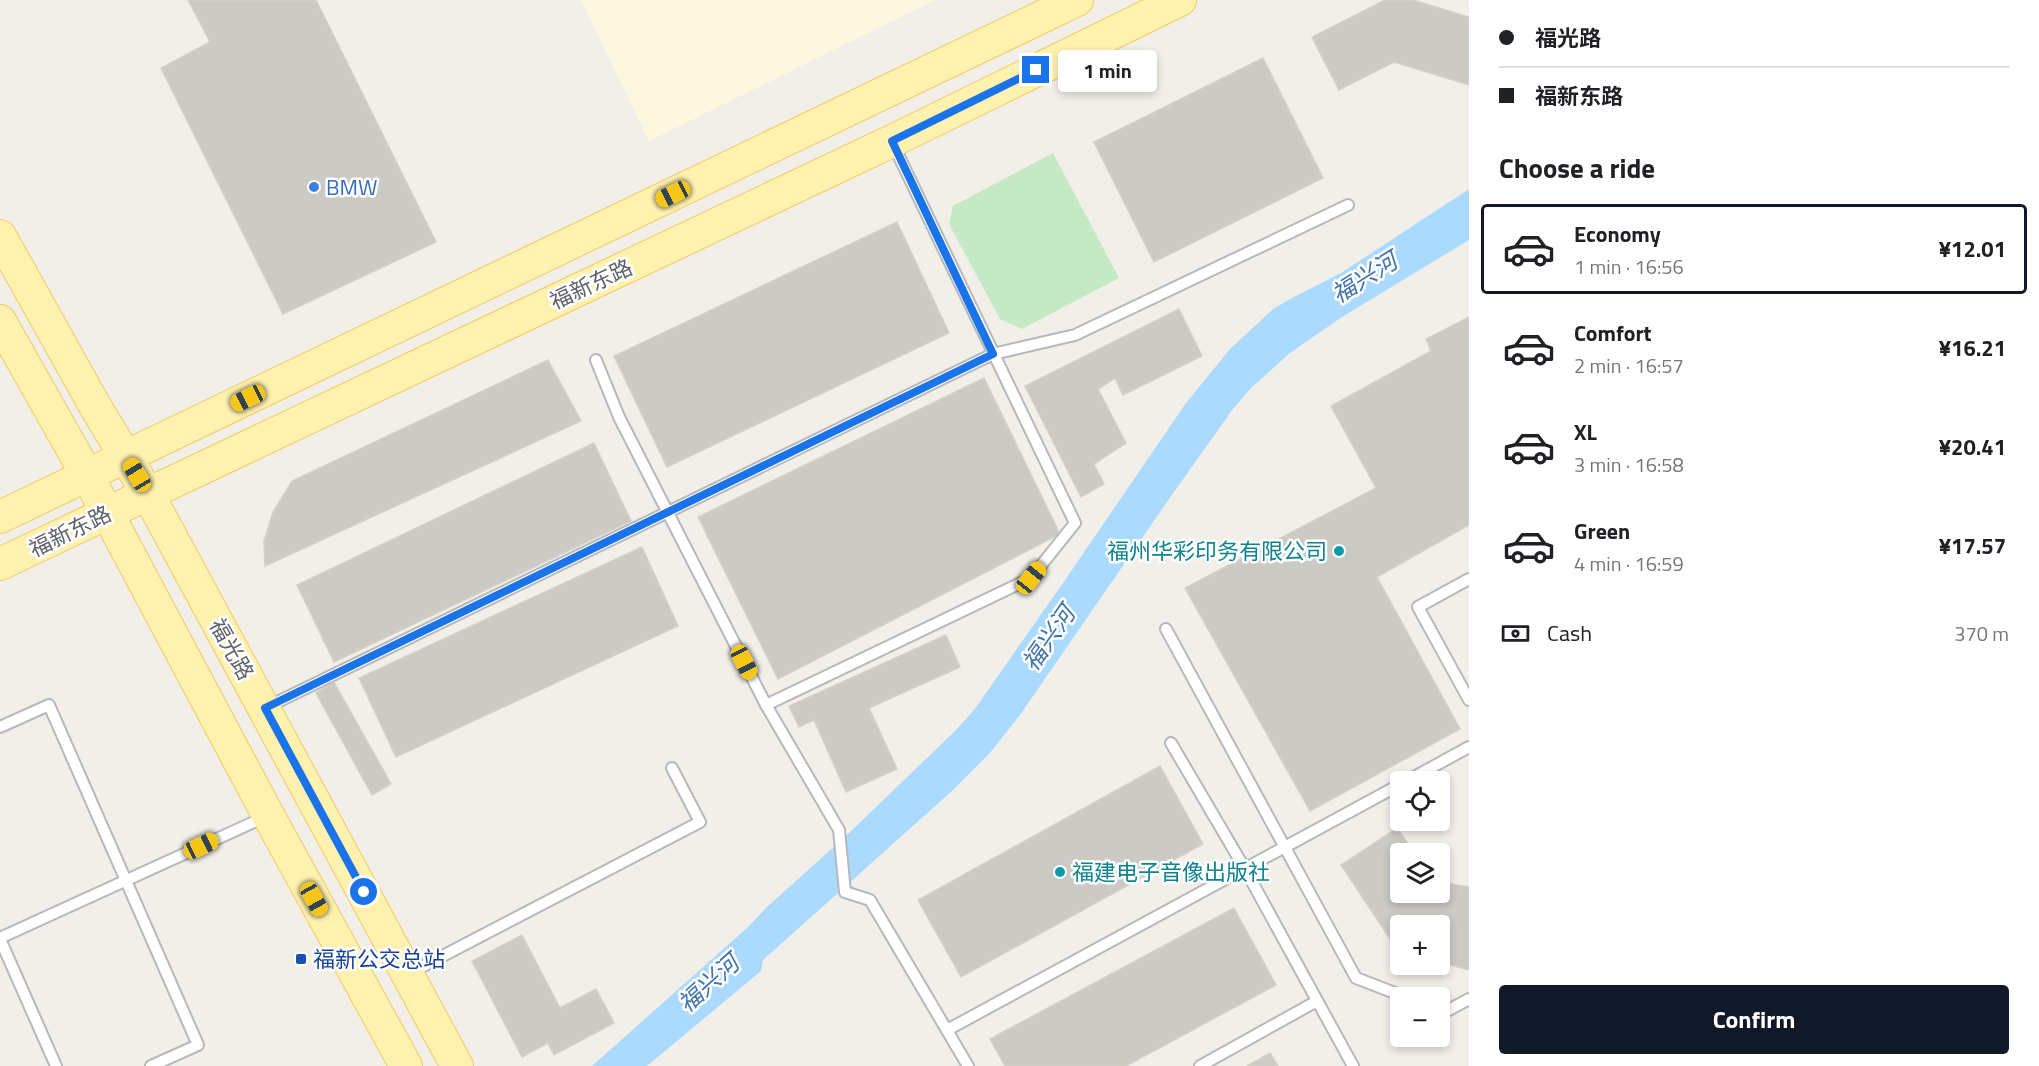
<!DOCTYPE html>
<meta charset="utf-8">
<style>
body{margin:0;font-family:"Titillium Web","Noto Sans SC",sans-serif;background:#f6f6f6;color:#202124;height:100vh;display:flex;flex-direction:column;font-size:22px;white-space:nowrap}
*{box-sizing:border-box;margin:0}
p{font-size:20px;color:#757577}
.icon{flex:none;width:33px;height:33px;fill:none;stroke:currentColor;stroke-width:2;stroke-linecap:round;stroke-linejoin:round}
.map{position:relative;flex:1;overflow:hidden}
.details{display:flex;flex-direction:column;background:#fff;width:570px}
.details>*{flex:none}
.banner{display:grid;align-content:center;height:132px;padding:0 30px;background:#fff}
.fabs{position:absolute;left:1390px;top:771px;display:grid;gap:12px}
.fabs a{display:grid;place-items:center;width:60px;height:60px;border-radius:6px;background:#fff;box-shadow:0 3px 9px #0003;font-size:30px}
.end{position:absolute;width:27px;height:27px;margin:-14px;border:8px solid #1a73e8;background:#fff;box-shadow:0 0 0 3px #fff}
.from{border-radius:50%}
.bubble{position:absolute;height:42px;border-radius:6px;background:#fff;box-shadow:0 3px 9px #0003;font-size:20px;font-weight:700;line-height:42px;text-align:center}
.car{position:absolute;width:18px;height:36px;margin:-18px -9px;border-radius:8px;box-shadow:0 0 4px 2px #0007;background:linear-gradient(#f5c518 24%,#345 0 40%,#f5c518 0 76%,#345 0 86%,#f5c518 0)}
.banner b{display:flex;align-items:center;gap:21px;height:57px;font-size:22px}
.banner b+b{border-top:2px solid #e0e0e0}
.banner i{width:15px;height:15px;background:#202124}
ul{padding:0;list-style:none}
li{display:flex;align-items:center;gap:18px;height:90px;margin:0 12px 9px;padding:0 18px;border:3px solid transparent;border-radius:6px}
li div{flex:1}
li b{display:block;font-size:22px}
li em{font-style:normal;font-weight:700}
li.active{border-color:#111827}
li>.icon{width:54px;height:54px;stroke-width:1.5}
h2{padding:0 30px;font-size:27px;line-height:72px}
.pay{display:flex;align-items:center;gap:15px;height:66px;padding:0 30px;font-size:22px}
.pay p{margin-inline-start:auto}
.primary-button{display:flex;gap:12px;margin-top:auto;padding:12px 30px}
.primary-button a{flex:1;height:69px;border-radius:6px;background:#111827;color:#fff;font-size:24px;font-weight:700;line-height:69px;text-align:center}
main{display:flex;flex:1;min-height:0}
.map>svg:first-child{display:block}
.commercial{fill:#fef7e0}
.green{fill:#c5e8c5}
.water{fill:#aadaff}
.building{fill:#cccac5;stroke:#d6d1c6;stroke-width:1.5}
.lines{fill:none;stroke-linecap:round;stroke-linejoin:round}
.service-casing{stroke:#b5b8bc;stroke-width:14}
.primary-casing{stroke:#f2c960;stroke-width:34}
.service{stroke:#fff;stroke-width:10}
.primary{stroke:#fff2af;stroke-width:32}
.route{stroke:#1a73e8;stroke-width:8}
.shop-dot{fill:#3f7fe0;stroke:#fff;stroke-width:2}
.culture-dot{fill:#0f9aa8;stroke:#fff;stroke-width:2}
.transit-dot{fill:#1a4fb4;stroke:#fff;stroke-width:2}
.labels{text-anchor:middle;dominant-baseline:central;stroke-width:5;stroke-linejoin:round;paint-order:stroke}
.shop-label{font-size:22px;fill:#366cbe;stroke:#fff;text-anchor:start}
.street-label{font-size:22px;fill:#5f6368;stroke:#fff}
.culture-label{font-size:22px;fill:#0d838f;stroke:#fff;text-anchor:end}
.transit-label{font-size:22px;fill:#164399;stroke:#fff;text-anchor:start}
.water-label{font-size:24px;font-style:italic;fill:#4174aa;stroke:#fff}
</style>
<main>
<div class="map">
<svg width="1469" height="1066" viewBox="0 0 1469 1066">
<rect width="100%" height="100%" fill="#f1efe8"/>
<polygon class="commercial" points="581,0 935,0 649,141"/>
<polygon class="green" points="1053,153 1119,278 1022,329 1000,319 949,224 953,206"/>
<polygon class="water" points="1469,189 1469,240 1342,317 1290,353 1251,388 1233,409 1169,499 1020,715 989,754 952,791 763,960 761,971 647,1066 592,1066 748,927 767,907 848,834 956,730 974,710 1065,580 1186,403 1230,349 1273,309 1294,297 1341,273"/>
<g class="building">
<polygon points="188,0 316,0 436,242 283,314 161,68 210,42"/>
<polygon points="1385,0 1413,0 1469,17 1469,85 1394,62 1339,90 1312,37"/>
<polygon points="1263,58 1323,178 1154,262 1094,142"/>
<polygon points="897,222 949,333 667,467 614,356"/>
<polygon points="1179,309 1202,356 1123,395 1115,378 1098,389 1126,443 1094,464 1104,484 1081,497 1025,386"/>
<polygon points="1469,317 1469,525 1377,577 1460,729 1310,811 1185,588 1376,488 1331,406 1431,351 1426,339"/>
<polygon points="548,360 581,421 265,566 264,541 273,512 292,481"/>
<polygon points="984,378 1060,534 778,679 698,517"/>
<polygon points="594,443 631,521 334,662 297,585"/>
<polygon points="642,547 678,626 396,757 359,678"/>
<polygon points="946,635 960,667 869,708 897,769 846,792 814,720 799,727 789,706"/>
<polygon points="334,682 391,784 372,795 316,693"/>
<polygon points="1160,766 1203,844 961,977 918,900"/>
<polygon points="1397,828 1415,854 1401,854 1401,892 1440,892 1440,882 1469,887 1469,970 1440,962 1440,926 1401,926 1401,951 1398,951 1341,865"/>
<polygon points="1234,908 1276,985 1126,1066 1005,1066 990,1039"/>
<polygon points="522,935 560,1008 596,989 614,1023 554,1055 548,1043 522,1057 472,961"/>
<polygon points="1270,1053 1278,1066 1247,1066"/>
</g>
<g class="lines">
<g class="service-casing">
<g id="service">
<polyline points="596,360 619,417 766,705 839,830 845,892 870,900 968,1066"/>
<polyline points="1469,579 1418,607 1469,700"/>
<polyline points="1166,629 1356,978 1408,998"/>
<polyline points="766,705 1031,578 1075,523 893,144"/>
<polyline points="265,708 993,354 1075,335 1348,205"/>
<polyline points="0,727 49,705 198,1045 151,1066"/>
<polyline points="1171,743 1245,869 1353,1066"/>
<polyline points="1405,782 1469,747"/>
<polyline points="0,938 265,817"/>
<polyline points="0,939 56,1066"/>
<polyline points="410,973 700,822 672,768"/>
<polyline points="1440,1010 1445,1012 1469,999"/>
<polyline points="947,1030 1401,784"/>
<polyline points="1200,1066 1317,1001"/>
</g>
</g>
<g class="primary-casing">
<g id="primary">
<polyline points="0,236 95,406 148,494 457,1066"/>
<polyline points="0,321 87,475 268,815 406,1066"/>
<polyline points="0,517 1077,0"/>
<polyline points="0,564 892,141 1180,0"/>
</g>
</g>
<use href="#service" class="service"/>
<use href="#primary" class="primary"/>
</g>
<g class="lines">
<polyline class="route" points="364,892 265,708 993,354 892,141 1036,70"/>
</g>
<circle class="shop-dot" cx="314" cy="187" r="6"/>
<g class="culture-dot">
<circle cx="1339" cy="551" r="6"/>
<circle cx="1060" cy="872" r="6"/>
</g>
<rect class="transit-dot" x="295" y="953" width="12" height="12" rx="3"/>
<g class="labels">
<g class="shop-label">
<text x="326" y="187">BMW</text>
</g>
<g class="street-label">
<text transform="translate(591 284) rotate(-25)">福新东路</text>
<text transform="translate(70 531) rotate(-26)">福新东路</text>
<text transform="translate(232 649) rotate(61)">福光路</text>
</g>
<g class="culture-label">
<text x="1327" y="551">福州华彩印务有限公司</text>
<text x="1072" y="872" text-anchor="start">福建电子音像出版社</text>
</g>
<g class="transit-label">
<text x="313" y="959">福新公交总站</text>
</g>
<g class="water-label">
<text transform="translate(1364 277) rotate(-32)">福兴河</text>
<text transform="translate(1048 638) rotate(-55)">福兴河</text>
<text transform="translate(708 983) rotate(-42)">福兴河</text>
</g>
</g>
</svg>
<div class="fabs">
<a><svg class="icon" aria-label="locate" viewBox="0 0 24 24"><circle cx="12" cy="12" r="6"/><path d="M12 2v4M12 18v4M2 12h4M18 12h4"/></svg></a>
<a><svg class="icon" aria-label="layers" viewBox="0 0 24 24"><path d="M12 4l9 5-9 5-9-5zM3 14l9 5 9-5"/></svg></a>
<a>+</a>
<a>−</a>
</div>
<i class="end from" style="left:364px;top:892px"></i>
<i class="end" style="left:1036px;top:70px"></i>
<div class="bubble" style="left:1058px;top:50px;width:99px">1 min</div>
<i class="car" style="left:673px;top:194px;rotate:244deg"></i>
<i class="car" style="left:248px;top:398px;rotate:244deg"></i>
<i class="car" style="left:137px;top:475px;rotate:329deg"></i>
<i class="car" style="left:1031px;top:578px;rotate:39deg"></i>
<i class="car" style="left:744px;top:662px;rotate:153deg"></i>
<i class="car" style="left:201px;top:846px;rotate:65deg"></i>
<i class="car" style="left:314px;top:899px;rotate:151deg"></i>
</div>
<section class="details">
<div class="banner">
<b><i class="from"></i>福光路</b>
<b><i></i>福新东路</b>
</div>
<h2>Choose a ride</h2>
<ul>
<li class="active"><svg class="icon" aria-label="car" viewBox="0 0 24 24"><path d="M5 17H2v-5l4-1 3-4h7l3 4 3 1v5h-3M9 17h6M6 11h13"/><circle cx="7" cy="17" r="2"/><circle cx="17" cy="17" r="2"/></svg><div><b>Economy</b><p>1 min · 16:56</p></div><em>¥12.01</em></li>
<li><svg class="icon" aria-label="car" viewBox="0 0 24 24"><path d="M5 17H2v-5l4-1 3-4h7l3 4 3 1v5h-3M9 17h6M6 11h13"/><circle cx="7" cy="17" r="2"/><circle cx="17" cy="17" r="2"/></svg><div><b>Comfort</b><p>2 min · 16:57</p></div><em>¥16.21</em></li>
<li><svg class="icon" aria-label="car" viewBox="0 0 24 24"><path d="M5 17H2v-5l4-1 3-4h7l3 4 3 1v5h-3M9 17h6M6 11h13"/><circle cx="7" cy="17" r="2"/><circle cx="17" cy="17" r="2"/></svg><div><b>XL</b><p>3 min · 16:58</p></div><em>¥20.41</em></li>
<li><svg class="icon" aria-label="car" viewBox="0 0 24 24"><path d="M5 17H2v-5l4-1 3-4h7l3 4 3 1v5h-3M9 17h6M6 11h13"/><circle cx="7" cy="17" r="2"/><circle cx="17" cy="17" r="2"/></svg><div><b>Green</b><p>4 min · 16:59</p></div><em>¥17.57</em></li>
</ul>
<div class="pay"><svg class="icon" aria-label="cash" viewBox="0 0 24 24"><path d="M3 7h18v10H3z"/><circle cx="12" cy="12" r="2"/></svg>Cash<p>370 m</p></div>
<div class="primary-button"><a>Confirm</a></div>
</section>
</main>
